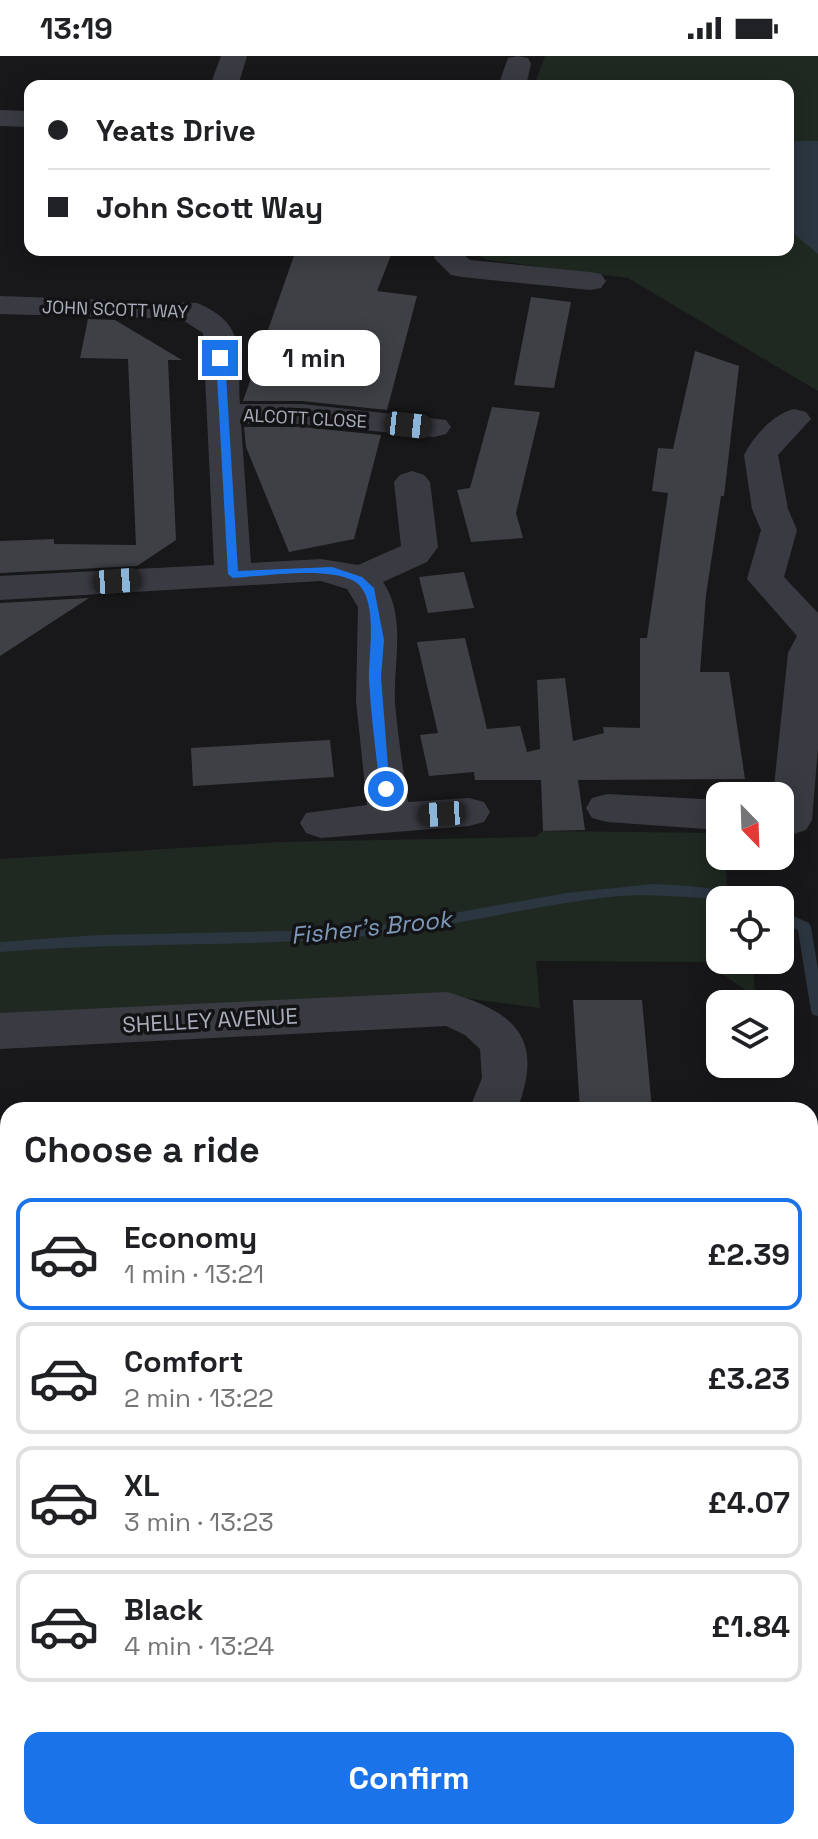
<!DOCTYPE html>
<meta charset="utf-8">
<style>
body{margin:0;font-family:"Space Grotesk",sans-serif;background:#f2f2f2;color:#202124;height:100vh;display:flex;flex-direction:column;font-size:30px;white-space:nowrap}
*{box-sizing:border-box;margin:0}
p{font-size:26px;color:#757577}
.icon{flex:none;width:44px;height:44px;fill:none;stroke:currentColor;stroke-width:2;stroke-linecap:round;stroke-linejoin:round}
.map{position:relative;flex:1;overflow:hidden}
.panel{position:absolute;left:0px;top:1046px;width:818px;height:738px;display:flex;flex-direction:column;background:#fff;border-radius:24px 24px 0 0;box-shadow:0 4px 20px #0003}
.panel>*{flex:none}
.banner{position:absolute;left:24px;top:24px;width:770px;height:176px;border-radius:16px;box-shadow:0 4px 20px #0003;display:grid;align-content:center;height:176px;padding:0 24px;background:#fff}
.needle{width:52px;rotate:157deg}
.controls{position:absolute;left:706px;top:726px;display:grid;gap:16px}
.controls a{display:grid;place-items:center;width:88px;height:88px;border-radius:16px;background:#fff;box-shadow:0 4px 20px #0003;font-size:40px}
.end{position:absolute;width:36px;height:36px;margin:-18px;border:10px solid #1a73e8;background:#fff;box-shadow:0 0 0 4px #fff}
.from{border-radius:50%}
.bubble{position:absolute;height:56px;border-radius:16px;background:#fff;box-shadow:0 4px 20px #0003;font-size:26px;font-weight:700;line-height:56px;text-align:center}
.car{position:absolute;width:24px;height:48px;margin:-24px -12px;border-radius:10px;box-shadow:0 0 6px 2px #0007;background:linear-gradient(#222 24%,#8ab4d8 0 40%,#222 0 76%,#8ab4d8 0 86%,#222 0)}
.banner b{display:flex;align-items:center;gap:28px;height:76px;font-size:30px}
.banner b+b{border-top:2px solid #e0e0e0}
.banner i{width:20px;height:20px;background:#202124}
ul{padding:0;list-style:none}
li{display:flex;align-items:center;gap:24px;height:112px;margin:0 16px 12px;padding:0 8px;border:4px solid #e0e0e0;border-radius:16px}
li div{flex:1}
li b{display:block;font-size:30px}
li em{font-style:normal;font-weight:700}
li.active{border-color:#1a73e8}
li>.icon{width:72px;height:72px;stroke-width:1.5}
h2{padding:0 24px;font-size:36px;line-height:96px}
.primary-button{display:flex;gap:16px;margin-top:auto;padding:16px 24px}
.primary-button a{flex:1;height:92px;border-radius:16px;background:#1a73e8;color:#fff;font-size:32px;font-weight:700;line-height:92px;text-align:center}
.status{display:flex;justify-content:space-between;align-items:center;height:56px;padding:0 40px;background:#fff;direction:ltr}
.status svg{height:22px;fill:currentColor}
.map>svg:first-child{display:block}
.built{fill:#242428}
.green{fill:#1f2921}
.water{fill:#2c3640}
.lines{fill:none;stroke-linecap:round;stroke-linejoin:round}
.stream{fill:#2c3640;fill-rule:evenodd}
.building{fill:#3f4045}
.minor{fill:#3a3b42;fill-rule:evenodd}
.route{fill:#1a73e8}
.labels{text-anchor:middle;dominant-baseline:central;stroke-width:7;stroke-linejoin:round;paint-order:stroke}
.far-street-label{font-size:18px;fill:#a9adbb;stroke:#131315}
.street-label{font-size:22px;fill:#a9adbb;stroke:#131315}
.water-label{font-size:24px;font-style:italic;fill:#7d99b9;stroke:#131315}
</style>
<div class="status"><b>13:19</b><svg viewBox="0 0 49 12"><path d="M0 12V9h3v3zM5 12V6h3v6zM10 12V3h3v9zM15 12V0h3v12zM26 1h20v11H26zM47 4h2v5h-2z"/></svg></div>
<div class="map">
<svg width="818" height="1783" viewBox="0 0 818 1783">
<rect width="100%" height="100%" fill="#18181a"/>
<polygon class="built" points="0,1252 8,1252 8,1776 81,1776 81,1783 0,1783"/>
<g class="green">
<polygon points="545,0 818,0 818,335 628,222 488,204 465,194 788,194 788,30 534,30"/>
<polygon points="543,775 720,777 720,800 726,800 727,844 720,844 720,904 753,904 755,940 704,906 536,905 540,952 449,940 0,959 0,803 280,786 535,781"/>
</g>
<polygon class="water" points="788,85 818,85 818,198 793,177 788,167"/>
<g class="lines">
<g class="stream">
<path d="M 654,828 C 674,829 733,831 747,844 C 702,844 656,836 609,841 C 520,851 435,876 345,882 C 230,891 115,886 0,896 L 0,886 L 98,879 L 295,875 L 393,868 L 566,837 Z"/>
<polygon points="780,854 809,867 811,871 818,913 818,960 813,959 811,955 798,874 780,865"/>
</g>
</g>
<g class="building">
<polygon points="296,194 393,194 377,235 417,240 387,354 302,345 243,345"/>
<polygon points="531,241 571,246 554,332 514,329"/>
<polygon points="88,263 115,264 182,304 168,304 176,484 137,510 0,517 0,485 54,483 54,488 136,489 128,303 80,302"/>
<polygon points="695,295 739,310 724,440 721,440 706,539 700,616 729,616 745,723 578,724 585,774 543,775 541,724 475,724 474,716 429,720 420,679 438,677 417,586 465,582 487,673 520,670 527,696 540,693 537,624 565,622 573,685 604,677 603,671 640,672 640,582 647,582 668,437 652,435 658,392 673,393"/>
<polygon points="492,351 540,356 516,457 523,482 471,486 457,434 470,432"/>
<polygon points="244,371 302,371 381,379 354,483 289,496 246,391"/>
<polygon points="464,516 474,552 428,557 419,521"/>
<polygon points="89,542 0,600 0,547"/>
<polygon points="330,684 334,721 193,730 191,692"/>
<polygon points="573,944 642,944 652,1054 580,1054"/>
</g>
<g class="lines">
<g class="minor">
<polygon points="221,0 247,0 238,30 210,30"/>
<polygon points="518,0 528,2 531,8 526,30 498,30 508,2"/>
<polygon points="0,54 30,55 30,71 0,70"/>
<polygon points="437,194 467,194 465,200 470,204 590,216 601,218 606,225 601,232 590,234 462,221 451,219 434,202"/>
<path d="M 0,240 L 197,247 C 249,268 237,300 240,348 L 302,348 L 446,364 L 451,371 L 446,378 L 434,381 L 302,368 L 241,368 L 251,507 L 321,503 L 358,509 L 401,490 L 394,426 L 400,419 L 412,415 L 424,419 L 430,426 L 438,491 L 427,506 L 383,526 C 407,562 393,606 395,647 C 398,680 403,713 408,746 L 469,742 L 484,746 L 490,756 L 484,766 L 469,770 L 321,782 L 306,777 L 300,767 L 306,757 L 367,749 L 356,645 L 358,551 L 347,533 L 321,525 L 0,544 L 0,520 L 214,509 L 203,277 L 181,263 L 0,258 Z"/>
<path d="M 794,353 L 806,356 L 811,363 L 778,399 L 788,453 L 797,474 L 784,521 L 818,557 L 818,692 L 812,764 L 806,774 L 791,779 L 780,775 L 780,740 L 773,740 L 788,597 L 797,580 L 747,523 L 761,474 L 752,453 L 744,399 C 754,380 773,358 794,353 Z"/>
<polygon points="607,738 720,744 720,774 607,766 592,762 586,752 592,742"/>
<path d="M 447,936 C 515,956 545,981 517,1054 L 469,1054 L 482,1022 L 480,993 L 465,979 L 446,970 L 0,993 L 0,957 Z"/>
<polygon points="394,1776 456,1776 459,1783 397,1783"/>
</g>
</g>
<path class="route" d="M 220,299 L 225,302 L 238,515 L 332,511 L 362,521 L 374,532 L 384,584 L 381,621 L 390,736 L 380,733 C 376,697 371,660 369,624 C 368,599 380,540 354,525 C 327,510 265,520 233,522 L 228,518 L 216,302 Z"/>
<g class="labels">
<g class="far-street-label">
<text transform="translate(115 253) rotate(2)">JOHN SCOTT WAY</text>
<text transform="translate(305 362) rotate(3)">ALCOTT CLOSE</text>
</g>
<g class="street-label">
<text transform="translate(210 964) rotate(-3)">SHELLEY AVENUE</text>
</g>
<g class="water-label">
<text transform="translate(371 871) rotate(-6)">Fisher's Brook</text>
</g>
</g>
</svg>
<div class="controls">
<a><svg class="needle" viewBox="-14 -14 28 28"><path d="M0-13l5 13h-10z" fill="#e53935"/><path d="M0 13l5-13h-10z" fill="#757577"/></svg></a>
<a><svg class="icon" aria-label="locate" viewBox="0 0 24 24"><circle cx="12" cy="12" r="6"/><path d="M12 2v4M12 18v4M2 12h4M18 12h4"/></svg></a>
<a><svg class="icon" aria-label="layers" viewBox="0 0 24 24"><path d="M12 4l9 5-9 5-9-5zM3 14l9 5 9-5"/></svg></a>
</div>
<i class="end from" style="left:386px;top:733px"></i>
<i class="end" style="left:220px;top:302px"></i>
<div class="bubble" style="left:248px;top:274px;width:132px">1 min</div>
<i class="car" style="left:408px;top:369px;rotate:96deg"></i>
<i class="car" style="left:117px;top:525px;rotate:86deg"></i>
<i class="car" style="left:442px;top:758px;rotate:266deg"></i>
<div class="banner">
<b><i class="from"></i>Yeats Drive</b>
<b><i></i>John Scott Way</b>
</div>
<section class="panel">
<h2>Choose a ride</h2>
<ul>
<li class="active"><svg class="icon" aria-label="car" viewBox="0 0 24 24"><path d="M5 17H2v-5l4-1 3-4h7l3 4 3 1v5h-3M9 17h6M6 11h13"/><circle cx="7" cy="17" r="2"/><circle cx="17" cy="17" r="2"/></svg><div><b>Economy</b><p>1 min · 13:21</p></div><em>£2.39</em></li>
<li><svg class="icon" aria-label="car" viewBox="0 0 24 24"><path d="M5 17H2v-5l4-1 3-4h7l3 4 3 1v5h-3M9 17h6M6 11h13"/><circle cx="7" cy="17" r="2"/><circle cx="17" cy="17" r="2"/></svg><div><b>Comfort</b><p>2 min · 13:22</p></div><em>£3.23</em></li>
<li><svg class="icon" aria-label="car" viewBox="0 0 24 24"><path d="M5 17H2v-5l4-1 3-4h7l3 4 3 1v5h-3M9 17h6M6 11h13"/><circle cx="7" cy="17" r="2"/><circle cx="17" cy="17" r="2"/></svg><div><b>XL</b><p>3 min · 13:23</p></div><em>£4.07</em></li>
<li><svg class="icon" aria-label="car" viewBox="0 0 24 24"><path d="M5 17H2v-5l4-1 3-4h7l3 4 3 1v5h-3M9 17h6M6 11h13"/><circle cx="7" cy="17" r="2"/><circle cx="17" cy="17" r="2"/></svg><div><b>Black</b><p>4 min · 13:24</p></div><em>£1.84</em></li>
</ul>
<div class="primary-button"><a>Confirm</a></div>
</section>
</div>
